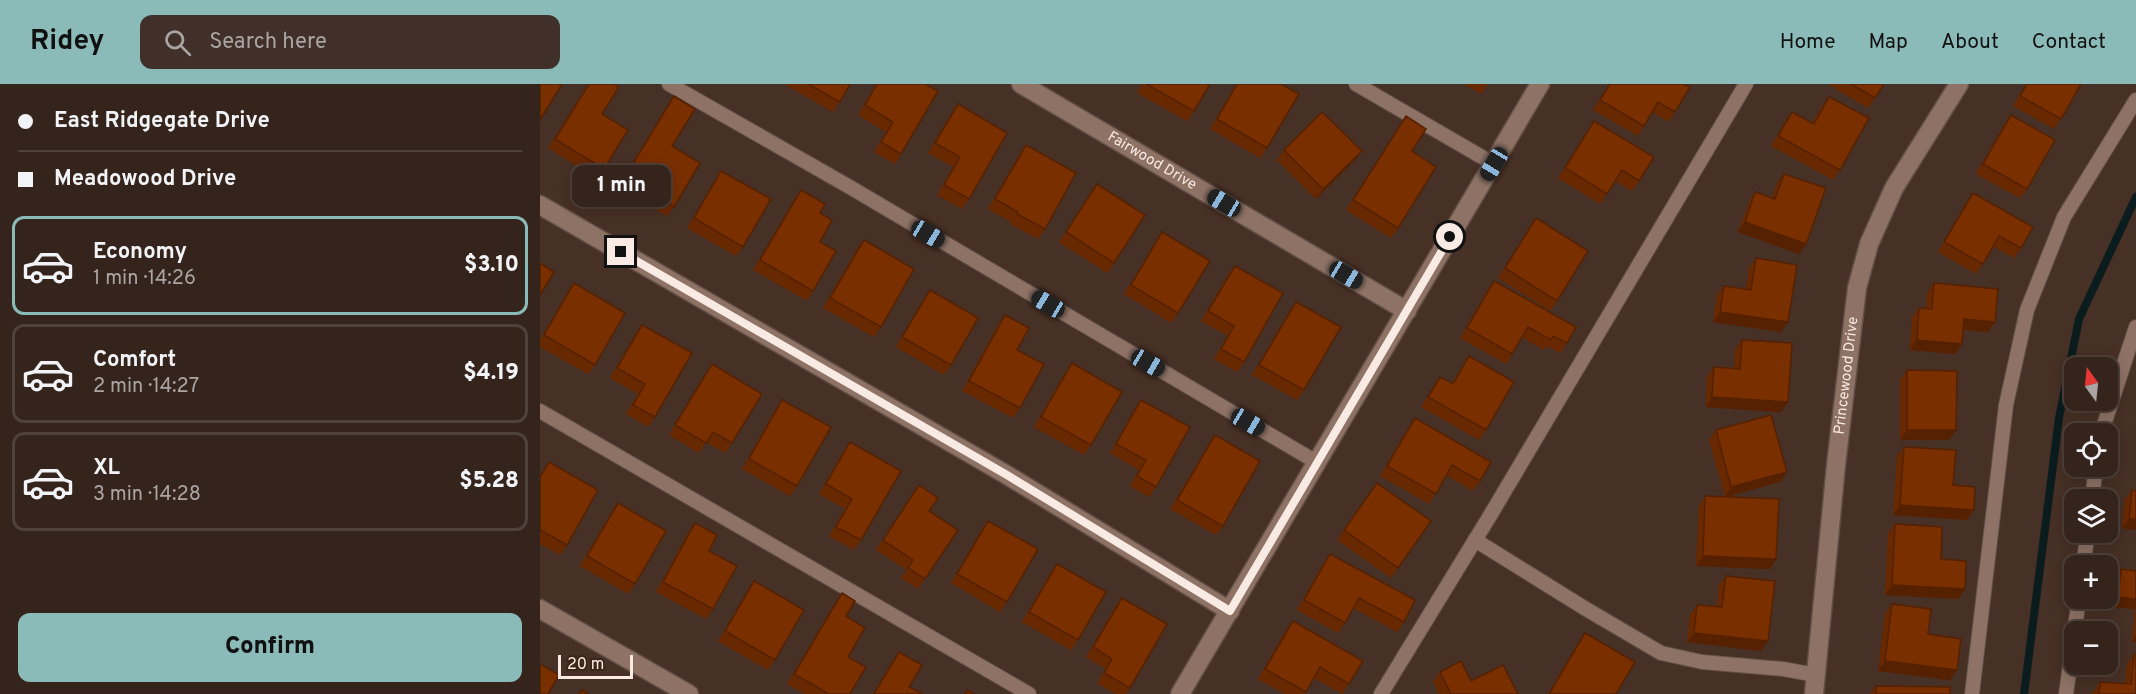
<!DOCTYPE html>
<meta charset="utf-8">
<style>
body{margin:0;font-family:Overpass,sans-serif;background:#403029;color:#f1f3f6;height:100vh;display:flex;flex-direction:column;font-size:22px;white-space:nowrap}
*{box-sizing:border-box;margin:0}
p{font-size:20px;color:#aaa4a3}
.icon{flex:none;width:33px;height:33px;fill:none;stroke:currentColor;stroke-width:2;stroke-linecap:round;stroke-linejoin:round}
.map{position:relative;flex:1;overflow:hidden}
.details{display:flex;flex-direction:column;background:#35241c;width:540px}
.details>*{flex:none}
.top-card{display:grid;align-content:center;height:132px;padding:0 18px;background:#35241c}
.needle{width:39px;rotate:345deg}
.tools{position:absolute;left:1524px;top:273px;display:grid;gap:12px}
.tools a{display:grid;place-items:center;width:54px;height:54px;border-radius:12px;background:#35241c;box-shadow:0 3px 15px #0003,0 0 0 2px #4f413b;font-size:30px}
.scale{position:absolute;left:18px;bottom:15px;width:75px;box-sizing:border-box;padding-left:6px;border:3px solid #f9eae3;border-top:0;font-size:16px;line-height:21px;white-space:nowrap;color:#f9eae3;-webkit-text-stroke:4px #3c261b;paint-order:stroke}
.end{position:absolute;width:27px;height:27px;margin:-14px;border:8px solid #f9eae3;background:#111;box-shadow:0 0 0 3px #111}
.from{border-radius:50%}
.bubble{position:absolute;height:42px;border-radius:12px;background:#35241c;box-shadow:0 3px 15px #0003,0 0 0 2px #4f413b;font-size:20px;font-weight:800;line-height:42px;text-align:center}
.car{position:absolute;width:18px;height:36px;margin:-18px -9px;border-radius:8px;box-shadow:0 0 4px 2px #0007;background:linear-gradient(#222 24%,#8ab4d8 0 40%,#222 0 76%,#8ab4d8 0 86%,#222 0)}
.top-card b{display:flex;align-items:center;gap:21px;height:57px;font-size:22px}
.top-card b+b{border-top:2px solid #4f413b}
.top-card i{width:15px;height:15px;background:#f1f3f6}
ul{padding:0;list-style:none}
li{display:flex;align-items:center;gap:18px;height:99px;margin:0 12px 9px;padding:0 6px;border:3px solid #4f413b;border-radius:12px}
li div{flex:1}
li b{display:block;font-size:22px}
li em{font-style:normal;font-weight:800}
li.current{border-color:#8bbbb9}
li>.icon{width:54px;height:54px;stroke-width:1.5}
.button{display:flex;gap:12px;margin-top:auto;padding:12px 18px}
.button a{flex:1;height:69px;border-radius:12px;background:#8bbbb9;color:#111;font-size:24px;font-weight:800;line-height:69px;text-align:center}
header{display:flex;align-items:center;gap:36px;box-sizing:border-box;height:84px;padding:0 30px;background:#8bbbb9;color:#111}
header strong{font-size:28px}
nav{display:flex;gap:33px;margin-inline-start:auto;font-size:21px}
.search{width:420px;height:54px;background:#403029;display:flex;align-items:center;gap:15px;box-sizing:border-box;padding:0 21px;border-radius:12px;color:#aaa4a3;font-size:22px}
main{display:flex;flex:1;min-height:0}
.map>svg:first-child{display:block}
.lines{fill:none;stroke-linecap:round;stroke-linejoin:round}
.stream{stroke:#0b1c1e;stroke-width:8}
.service-casing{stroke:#624e45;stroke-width:16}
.minor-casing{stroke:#624e45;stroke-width:21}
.service{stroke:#8d7265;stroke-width:14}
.minor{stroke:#8d7265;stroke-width:18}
.wall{fill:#682800}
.shaded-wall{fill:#552100}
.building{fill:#792f00;stroke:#552100;stroke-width:1.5}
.route{stroke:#f9eae3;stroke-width:8}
.labels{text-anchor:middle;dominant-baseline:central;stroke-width:4.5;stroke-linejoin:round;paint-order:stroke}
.street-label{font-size:15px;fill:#f9eae3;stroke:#3c261b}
</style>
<header>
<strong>Ridey</strong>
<div class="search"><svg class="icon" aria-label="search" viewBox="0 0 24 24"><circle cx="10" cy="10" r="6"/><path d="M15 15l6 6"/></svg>Search here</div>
<nav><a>Home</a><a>Map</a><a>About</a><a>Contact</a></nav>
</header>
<main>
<section class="details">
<div class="top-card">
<b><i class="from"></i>East Ridgegate Drive</b>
<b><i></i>Meadowood Drive</b>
</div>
<ul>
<li class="current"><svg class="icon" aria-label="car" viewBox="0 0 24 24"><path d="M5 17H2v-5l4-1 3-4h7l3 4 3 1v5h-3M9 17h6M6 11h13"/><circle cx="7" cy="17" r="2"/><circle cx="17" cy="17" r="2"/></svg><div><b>Economy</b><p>1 min · 14:26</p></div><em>$3.10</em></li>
<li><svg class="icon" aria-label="car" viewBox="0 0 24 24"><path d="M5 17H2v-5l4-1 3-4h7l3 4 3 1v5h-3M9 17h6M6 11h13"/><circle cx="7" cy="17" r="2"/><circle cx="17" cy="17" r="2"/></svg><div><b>Comfort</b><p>2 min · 14:27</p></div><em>$4.19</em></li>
<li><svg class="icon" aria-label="car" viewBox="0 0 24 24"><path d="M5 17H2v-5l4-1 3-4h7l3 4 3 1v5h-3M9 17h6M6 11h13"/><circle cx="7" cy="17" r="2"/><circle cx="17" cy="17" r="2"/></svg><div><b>XL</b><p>3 min · 14:28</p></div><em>$5.28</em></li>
</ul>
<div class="button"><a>Confirm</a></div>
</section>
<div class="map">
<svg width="1596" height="610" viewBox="0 0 1596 610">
<rect width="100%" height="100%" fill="#473025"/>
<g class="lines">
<polyline class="stream" points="1484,610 1519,334 1539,235 1596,113"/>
<g class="service-casing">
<g id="service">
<polyline points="129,0 308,102 778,379"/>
<polyline points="816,0 954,80"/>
<polyline points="0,327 489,610"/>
<polyline points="1561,350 1596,243"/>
<polyline points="1552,416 1556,382"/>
<polyline points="935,456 1046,525 1121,569 1162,578 1243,585 1276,591"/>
<polyline points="1543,482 1548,448"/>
<polyline points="841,610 951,430 1206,0"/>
<polyline points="1432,610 1466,321 1487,226 1524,133 1596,16"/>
<polyline points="1526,610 1539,514"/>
</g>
</g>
<g class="minor-casing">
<g id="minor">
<path id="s1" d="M 481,0 L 867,227"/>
<polyline points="0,121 467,391 690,527"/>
<polyline points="0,525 149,610"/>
<polyline points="640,610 1000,0"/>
<path id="s2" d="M 1274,610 L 1296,381 L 1317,204 L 1329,160 L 1354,104 L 1419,0"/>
</g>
</g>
<use href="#service" class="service"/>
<use href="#minor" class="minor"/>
</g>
<g class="wall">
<polygon points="48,0 74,0 62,30 64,85 57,95 8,64"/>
<polygon points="244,0 310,0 293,28"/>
<polygon points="336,0 385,0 361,70 355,80 334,68 346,48 318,31"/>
<polygon points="602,0 670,0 654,27 647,37 597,9"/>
<polygon points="696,0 741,0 727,64 720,74 670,45"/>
<polygon points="924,0 948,0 941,10"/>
<polygon points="1069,0 1144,0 1135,28 1129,38 1112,28 1098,52 1053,26"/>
<polygon points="1288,0 1344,0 1328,24"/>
<polygon points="1486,0 1541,0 1514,45 1473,22"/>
<polygon points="134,12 132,62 134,123 127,132 78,103 127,22"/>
<polygon points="1289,13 1300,86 1293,96 1231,62 1245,38 1252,28 1272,39 1282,22"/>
<polygon points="418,20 429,115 422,125 397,111 413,83 388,69 411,30"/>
<polygon points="1471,31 1487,105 1480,114 1436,90 1464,41"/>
<polygon points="866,32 872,67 858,144 851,154 806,126"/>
<polygon points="1054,37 1099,97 1092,107 1075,97 1060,120 1018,94"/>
<polygon points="486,61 505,145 498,155 470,140 471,138 448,125 479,71"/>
<polygon points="744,66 815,76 776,115 737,76"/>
<polygon points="181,87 203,163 196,172 147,144 175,97"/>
<polygon points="1244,90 1266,160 1259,170 1198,148 1209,118 1215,108 1232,114 1237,99"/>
<polygon points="557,100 574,179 567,189 519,158"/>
<polygon points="261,106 280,129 280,158 273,207 267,217 213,186 254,116"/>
<polygon points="1433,109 1481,164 1474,174 1453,162 1436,190 1398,168 1426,119"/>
<polygon points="996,134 1017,217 1010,227 958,194"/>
<polygon points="622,148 638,229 631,239 584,210"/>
<polygon points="324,156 341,243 334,253 283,224 317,165"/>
<polygon points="1216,174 1248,238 1241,248 1173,238 1177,211 1184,202 1206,205 1209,184"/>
<polygon points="695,182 704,278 697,288 674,275 688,252 661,237 688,191"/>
<polygon points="954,197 1027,259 1020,269 1006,262 1004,266 982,253 966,280 920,254 947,207"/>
<polygon points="34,199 55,281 48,290 0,263 0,256 27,209"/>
<polygon points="1394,199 1455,238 1448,248 1423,246 1422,260 1415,270 1370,266 1372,234 1379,224 1386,224 1387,209"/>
<polygon points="390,206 411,281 404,291 356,263 383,216"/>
<polygon points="756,218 764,306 757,316 712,291 749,228"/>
<polygon points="465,231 477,266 480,324 473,334 422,307 458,241"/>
<polygon points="102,241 115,333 108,343 86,330 98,310 70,294 95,251"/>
<polygon points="1202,256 1248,318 1241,328 1166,323 1167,293 1174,283 1194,285 1195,266"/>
<polygon points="929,272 946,346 939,356 881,323 900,293 912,299"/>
<polygon points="532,279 551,361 544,371 494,343 525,289"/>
<polygon points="172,280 192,359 185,369 166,358 159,369 129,351"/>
<polygon points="1367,286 1416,346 1409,356 1360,356 1360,296"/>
<polygon points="242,316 257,402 250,412 202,385 235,326"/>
<polygon points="601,316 616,403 609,413 590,402 599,386 570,369 594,326"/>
<polygon points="875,334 940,397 933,407 906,391 889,420 840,392 868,344"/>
<polygon points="1176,346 1247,388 1240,398 1185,413 1169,356"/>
<polygon points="675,351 683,442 676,451 630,425 668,361"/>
<polygon points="310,358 321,456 314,466 289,452 305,425 279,410 303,368"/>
<polygon points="1364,363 1413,401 1434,426 1427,436 1353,431 1357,372"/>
<polygon points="9,378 27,461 20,471 0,460 0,391"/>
<polygon points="837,399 891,437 851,494 797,456"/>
<polygon points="379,401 389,427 418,446 378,505 361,494 367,486 336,466"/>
<polygon points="1592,406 1596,446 1582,444 1585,416"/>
<polygon points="1165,412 1230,485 1156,482 1159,422"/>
<polygon points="78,419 95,500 88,510 40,482 71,429"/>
<polygon points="448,437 467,518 460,528 411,499 441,447"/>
<polygon points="155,439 169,467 173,525 166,535 116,508 148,449"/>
<polygon points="1355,440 1401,475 1425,505 1418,515 1345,511 1348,450"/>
<polygon points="790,470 864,538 857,548 813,524 805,539 798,549 757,526 783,480"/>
<polygon points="517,480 538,556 531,566 482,538 510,490"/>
<polygon points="1581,485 1596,487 1596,558 1592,558 1595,525 1571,523 1574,495"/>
<polygon points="1186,492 1221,567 1147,558 1150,531 1157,521 1177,523 1179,501"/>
<polygon points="214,497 235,576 228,586 178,557"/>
<polygon points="302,509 306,532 310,610 265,610 247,600 295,519"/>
<polygon points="582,514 590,604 586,610 576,610 557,599 566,585 546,573 575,523"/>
<polygon points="1352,520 1388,550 1417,586 1410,596 1338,587 1345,530"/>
<polygon points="753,537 809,600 802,610 774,594 764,610 745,610 718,595 746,546"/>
<polygon points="1045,549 1076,610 1008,610 1038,559"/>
<polygon points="359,568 369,603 383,610 333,610 352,578"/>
<polygon points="1594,570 1596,610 1553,610 1553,608 1560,598 1585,600 1587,580"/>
<polygon points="900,588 931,597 978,610 899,610 893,598"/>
<polygon points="1336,602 1410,610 1330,610"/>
</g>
<g class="shaded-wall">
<polygon points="822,67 815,76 776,115 783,105"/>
<polygon points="1205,138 1266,160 1259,170 1198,148"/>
<polygon points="1180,228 1248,238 1241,248 1173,238"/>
<polygon points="1424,235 1455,238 1448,248 1417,245"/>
<polygon points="1377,256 1422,260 1415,270 1370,266"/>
<polygon points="1172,313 1248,318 1241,328 1166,323"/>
<polygon points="1367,346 1416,346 1409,356 1360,356"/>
<polygon points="1247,388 1240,398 1185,413 1191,403"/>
<polygon points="1360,421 1434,426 1427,436 1353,431"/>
<polygon points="1589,435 1596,435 1596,446 1582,444"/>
<polygon points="1163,472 1236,475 1230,485 1156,482"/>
<polygon points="1352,501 1425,505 1418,515 1345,511"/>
<polygon points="1578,513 1596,515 1596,524 1595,525 1571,523"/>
<polygon points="1154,549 1228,557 1221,567 1147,558"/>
<polygon points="1596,552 1596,558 1592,558"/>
<polygon points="1345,577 1417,586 1410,596 1338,587"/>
</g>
<g class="building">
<polygon points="0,0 22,0 0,36"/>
<polygon points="49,0 74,0 79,3 62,30 88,46 64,85 15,55"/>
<polygon points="268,0 310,0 300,18"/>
<polygon points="337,0 385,0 398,7 361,70 341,58 353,38 325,21"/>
<polygon points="606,0 670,0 654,27"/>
<polygon points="697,0 741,0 759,10 727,64 677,35"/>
<polygon points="1070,0 1144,0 1150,3 1135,28 1118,18 1104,42 1060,16"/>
<polygon points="1311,0 1344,0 1335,14"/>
<polygon points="1487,0 1541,0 1521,35 1480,12"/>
<polygon points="134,12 155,25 132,62 160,79 134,123 85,93"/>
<polygon points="1289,13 1329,34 1300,86 1238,52 1252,28 1274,40"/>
<polygon points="418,20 467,49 429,115 404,101 420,73 395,59"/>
<polygon points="782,28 822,67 783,105 744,66"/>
<polygon points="1471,31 1515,56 1487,105 1443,80"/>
<polygon points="866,32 886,45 872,67 896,83 858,144 813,116"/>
<polygon points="1054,37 1114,73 1099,97 1082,86 1067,110 1025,84"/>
<polygon points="486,61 536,89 505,145 477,130 478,128 455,115"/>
<polygon points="181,87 231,115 203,163 154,134"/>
<polygon points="1244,90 1286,104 1266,160 1205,138 1215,108 1235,115"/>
<polygon points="557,100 605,131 574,179 526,148"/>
<polygon points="261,106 285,120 280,129 292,136 280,158 296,167 273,207 220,176"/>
<polygon points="1433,109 1493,143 1481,164 1459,152 1443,180 1404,158"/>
<polygon points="996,134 1048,167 1017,217 965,184"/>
<polygon points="622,148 670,177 638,229 591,201"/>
<polygon points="324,156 374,185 341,243 290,214"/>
<polygon points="1216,174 1257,181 1248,238 1180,228 1184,202 1211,206"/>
<polygon points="0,179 14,188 0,211"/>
<polygon points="695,182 743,209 704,278 681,265 694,242 668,227"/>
<polygon points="954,197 1036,243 1027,259 1013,252 1011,256 988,243 972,270 927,244"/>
<polygon points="34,199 85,229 55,281 4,251"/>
<polygon points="1394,199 1458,205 1455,238 1424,235 1422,260 1377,256 1379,224 1392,225"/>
<polygon points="390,206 438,234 411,281 362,253"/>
<polygon points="756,218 801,243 764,306 719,281"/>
<polygon points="465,231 489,244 477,266 504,280 480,324 429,297"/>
<polygon points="102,241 152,269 115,333 93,321 105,300 77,284"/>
<polygon points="1202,256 1252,259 1248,318 1172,313 1174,283 1200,285"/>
<polygon points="929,272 974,298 946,346 888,313 900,293 913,300"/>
<polygon points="532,279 582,308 551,361 501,333"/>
<polygon points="172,280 222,310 192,359 173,348 166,359 135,341"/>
<polygon points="1367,286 1417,287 1416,346 1367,346"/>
<polygon points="242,316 291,343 257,402 209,375"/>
<polygon points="601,316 650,343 616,403 597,392 606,376 576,360"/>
<polygon points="1231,331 1247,388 1191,403 1176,346"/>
<polygon points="875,334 951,378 940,397 912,381 896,410 847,382"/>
<polygon points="675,351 720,377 683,442 637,416"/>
<polygon points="310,358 361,387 321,456 296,443 312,415 286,400"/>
<polygon points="1364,363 1416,366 1413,401 1435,403 1434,426 1360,421"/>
<polygon points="9,378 58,406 27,461 0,446 0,393"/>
<polygon points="837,399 891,437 858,484 804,446"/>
<polygon points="379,401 398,414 389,427 418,446 385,495 368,484 373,476 343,456"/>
<polygon points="1592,406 1596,407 1596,435 1589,435"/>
<polygon points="1165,412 1239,415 1236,475 1163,472"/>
<polygon points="78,419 126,447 95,500 47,472"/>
<polygon points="448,437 498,465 467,518 417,490"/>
<polygon points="155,439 177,451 169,467 197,482 173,525 123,498"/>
<polygon points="1355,440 1402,443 1401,475 1426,477 1425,505 1352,501"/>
<polygon points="790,470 875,516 864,538 819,514 805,539 764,516"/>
<polygon points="517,480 566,508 538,556 489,528"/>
<polygon points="1581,485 1596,487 1596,515 1578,513"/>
<polygon points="1186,492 1235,497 1228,557 1154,549 1157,521 1182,523"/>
<polygon points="214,497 264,526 235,576 185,547"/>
<polygon points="302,509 315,517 306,532 325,544 308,573 326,583 310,610 289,610 254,590"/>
<polygon points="582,514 627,540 590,604 564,589 572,575 553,563"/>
<polygon points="1352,520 1391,525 1388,550 1421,555 1417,586 1345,577"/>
<polygon points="753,537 823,577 809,600 780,583 766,608 725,585"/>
<polygon points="1045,549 1095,578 1076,610 1009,610"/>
<polygon points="359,568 382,581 369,603 383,610 334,610"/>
<polygon points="1594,570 1596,570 1596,610 1559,610 1560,598 1591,600"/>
<polygon points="921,577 931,597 963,581 978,610 911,610 900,588"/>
<polygon points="0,580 19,591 8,610 0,610"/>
<polygon points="1336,602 1410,603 1410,610 1336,610"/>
<polygon points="42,606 49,610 39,610"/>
<polygon points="427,606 434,610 425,610"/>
</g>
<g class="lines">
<polyline class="route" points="81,168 467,391 690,527 910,153"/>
</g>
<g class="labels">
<g class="street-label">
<text stroke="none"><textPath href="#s1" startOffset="152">Fairwood Drive</textPath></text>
<text stroke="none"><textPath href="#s2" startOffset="320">Princewood Drive</textPath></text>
</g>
</g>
</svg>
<div class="tools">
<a><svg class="needle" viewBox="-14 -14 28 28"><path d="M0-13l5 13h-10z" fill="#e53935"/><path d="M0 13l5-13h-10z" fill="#aaa4a3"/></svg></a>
<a><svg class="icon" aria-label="locate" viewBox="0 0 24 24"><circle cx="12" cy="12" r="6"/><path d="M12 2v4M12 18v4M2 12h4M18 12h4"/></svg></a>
<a><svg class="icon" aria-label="layers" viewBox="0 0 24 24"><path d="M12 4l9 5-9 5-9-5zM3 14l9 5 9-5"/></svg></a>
<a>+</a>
<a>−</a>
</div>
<div class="scale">20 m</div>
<i class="end from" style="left:910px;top:153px"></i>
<i class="end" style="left:81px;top:168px"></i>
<div class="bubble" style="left:32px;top:81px;width:99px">1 min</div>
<i class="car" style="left:954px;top:80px;rotate:211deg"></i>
<i class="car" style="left:684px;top:119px;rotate:301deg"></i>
<i class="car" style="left:388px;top:150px;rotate:121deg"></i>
<i class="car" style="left:806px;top:191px;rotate:121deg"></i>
<i class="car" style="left:508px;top:220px;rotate:301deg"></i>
<i class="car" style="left:608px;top:279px;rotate:120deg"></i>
<i class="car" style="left:708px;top:338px;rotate:120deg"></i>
</div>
</main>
